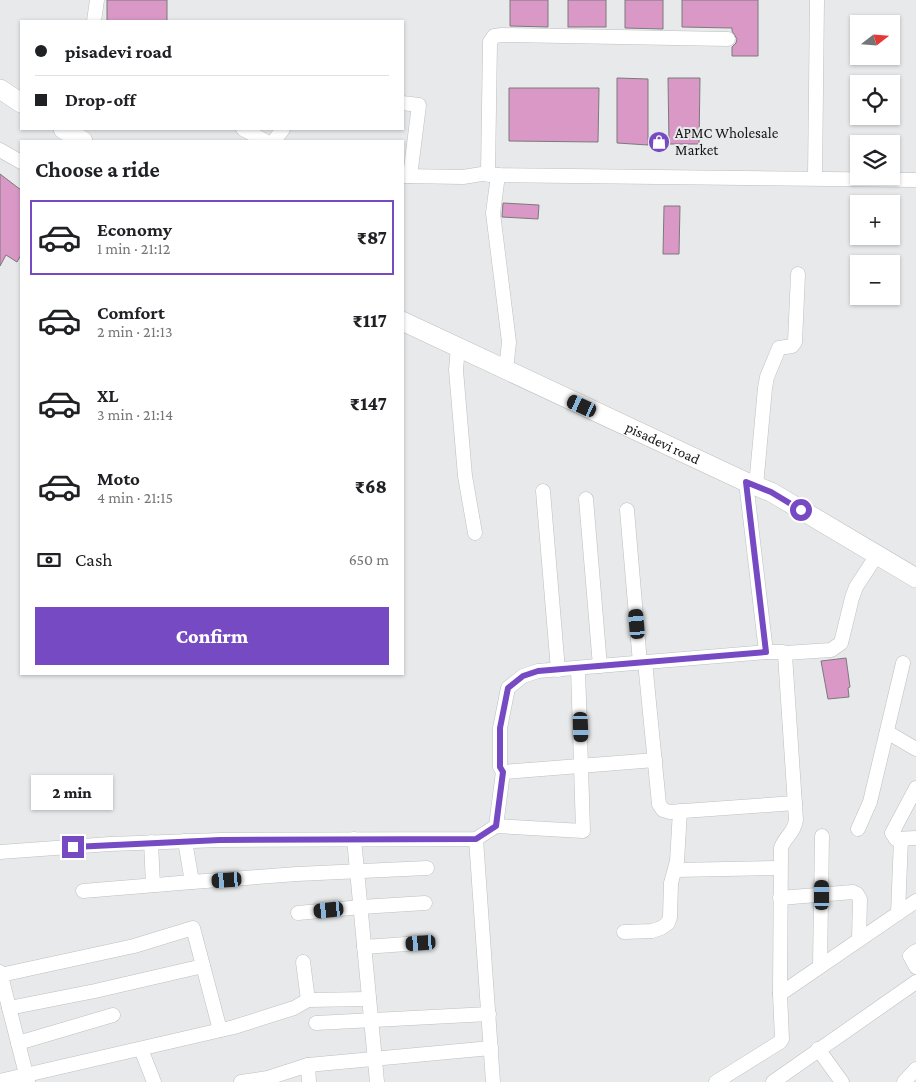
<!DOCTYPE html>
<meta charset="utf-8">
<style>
body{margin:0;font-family:"Crimson Pro",serif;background:#f6f6f6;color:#202124;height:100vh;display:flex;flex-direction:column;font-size:19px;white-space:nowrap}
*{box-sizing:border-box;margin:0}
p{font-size:16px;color:#757577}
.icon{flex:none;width:28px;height:28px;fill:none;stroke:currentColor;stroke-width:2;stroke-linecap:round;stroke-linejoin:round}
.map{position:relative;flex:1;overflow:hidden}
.side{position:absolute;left:20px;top:140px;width:384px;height:535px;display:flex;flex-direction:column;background:#fff;border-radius:0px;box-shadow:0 1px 4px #0004}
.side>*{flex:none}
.banner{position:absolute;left:20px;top:20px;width:384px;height:110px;border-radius:0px;box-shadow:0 1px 4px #0004;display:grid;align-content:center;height:110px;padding:0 15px;background:#fff}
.needle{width:32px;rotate:73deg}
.fabs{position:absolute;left:850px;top:15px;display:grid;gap:10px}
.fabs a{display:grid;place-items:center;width:50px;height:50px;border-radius:0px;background:#fff;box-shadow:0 1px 4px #0004;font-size:25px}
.end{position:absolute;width:22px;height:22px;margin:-11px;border:6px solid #764ac3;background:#fff;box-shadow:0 0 0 2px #fff}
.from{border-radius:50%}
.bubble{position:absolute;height:35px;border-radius:0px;background:#fff;box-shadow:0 1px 4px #0004;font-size:16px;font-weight:800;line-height:35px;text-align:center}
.car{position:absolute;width:15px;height:30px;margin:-15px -8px;border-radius:6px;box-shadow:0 0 4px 1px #0007;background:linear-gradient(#222 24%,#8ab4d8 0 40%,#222 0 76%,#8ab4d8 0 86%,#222 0)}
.banner b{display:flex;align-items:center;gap:18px;height:48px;font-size:19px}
.banner b+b{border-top:1px solid #e0e0e0}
.banner i{width:12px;height:12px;background:#202124}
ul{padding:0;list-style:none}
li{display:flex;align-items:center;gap:15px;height:75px;margin:0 10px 8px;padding:0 5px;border:2px solid transparent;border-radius:0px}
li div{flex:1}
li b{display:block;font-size:19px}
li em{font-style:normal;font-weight:800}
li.active{border-color:#764ac3}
li>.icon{width:45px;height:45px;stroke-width:1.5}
h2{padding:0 15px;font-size:22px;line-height:60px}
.pay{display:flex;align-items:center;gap:12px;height:55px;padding:0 15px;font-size:19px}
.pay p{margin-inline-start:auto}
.cta{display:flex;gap:10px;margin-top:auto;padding:10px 15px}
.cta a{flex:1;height:58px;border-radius:0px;background:#764ac3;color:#fff;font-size:20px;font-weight:800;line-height:58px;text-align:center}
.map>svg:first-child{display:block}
.building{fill:#d998c6;stroke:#7b7a7b}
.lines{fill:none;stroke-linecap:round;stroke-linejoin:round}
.street-casing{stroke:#bebfc0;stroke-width:15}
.secondary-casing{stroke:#bebfc0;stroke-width:20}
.street{stroke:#fff;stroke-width:14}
.secondary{stroke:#fff;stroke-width:19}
.route{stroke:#764ac3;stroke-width:6}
.labels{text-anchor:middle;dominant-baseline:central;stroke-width:4;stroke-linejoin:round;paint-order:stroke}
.poi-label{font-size:15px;fill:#151616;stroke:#e8e9ea;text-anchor:start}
.street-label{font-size:15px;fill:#151616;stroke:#e8e9ea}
</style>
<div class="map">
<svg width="916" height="1082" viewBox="0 0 916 1082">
<rect width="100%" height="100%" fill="#e8e9ea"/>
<g class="building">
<rect x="107" y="0" width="60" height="21"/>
<polygon points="510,0 548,0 548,27 510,26"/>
<rect x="568" y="0" width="38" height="27"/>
<polygon points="625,0 663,0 663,29 625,28"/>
<polygon points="682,0 758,0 758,56 732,56 732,47 736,43 737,39 732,31 732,28 682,27"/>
<polygon points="617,78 648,79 648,145 617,143"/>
<polygon points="668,78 700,78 699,144 669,144"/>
<polygon points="509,88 599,88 598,142 509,141"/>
<polygon points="0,174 21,190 21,255 17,262 6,255 0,266"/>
<polygon points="503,203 539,205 538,219 502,217"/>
<polygon points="664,206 680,206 679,254 663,254"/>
<polygon points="846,658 850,687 848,688 849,697 828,699 821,661"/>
</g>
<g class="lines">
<g class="street-casing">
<g id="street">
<polyline points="94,21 97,0"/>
<polyline points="728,39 502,35 494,36 490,42 488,173 489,175 916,180"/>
<polyline points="402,103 419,105 410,176"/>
<polyline points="243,129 265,141"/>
<polyline points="274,141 283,129"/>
<polyline points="0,150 21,162"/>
<polyline points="498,175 493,213 509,342 506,370"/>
<polyline points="403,176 463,177 488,173"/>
<polyline points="815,177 817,0"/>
<polyline points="458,347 456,370 465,476 475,533"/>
<polyline points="756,486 765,388 767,377 779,348 792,346 795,342 798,274"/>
<polyline points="543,491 558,670"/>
<polyline points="586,499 600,666"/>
<polyline points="627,510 640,663"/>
<polyline points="785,653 831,650 841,643 852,598 856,587 877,555"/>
<polyline points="645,662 659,804 663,810 670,812 795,803"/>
<polyline points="578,668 583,831 496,826 503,772 500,767 500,728 508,688 523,676 538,671 766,652"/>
<polyline points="887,732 916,749"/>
<polyline points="503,772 655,760"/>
<polyline points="916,788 892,833 896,839 916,838"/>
<polyline points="858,829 870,802 903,663"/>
<polyline points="354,839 377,1082"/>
<polyline points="476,839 493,1082"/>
<polyline points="185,841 192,882 297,874 427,868"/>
<polyline points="151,842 153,885"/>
<polyline points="0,852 110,844 220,840 476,839 496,826"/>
<polyline points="675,870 780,868"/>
<polyline points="83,891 192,882"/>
<polyline points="780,898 853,892 857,894 860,899 859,940"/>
<polyline points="298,913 361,907 425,903"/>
<polyline points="898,913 901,839"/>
<polyline points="624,932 652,931 661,928 668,923 670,917 671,883 677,861 680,811"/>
<polyline points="364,947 421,943"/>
<polyline points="916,951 910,956 916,967"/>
<polyline points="303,962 308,1000"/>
<polyline points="820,966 822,836"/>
<polyline points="0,972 28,1082"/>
<polyline points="1,975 134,946 193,928 220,1030"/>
<polyline points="780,994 916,901"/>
<polyline points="9,1008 95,991 203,966"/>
<polyline points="316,1023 489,1014"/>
<polyline points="18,1043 113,1015"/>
<polyline points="141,1049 154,1082"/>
<polyline points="818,1049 842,1082"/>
<polyline points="308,1065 491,1048"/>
<polyline points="0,1081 234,1027 294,1008 308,1000 369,999"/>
<polyline points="241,1082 268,1078 308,1065 309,1082"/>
<path d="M 716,1082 L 780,1042 L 782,1039 L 780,994 L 781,848 C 785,836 794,834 796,820 L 785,655 L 783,652 L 766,652 L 746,482"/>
<polyline points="773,1082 916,982"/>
<polyline points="904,1082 916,1069"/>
</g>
</g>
<g class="secondary-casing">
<g id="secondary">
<polyline points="0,89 21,103"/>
<polyline points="63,129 83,141"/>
<path id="s1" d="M 402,321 L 746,482 L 771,492 L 916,578"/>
</g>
</g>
<use href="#street" class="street"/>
<use href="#secondary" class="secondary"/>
</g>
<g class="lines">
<polyline class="route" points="73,847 220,840 476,839 496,826 503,772 500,767 500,728 508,688 523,676 538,671 766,652 746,482 771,492 801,510"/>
</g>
<defs>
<g id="shop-disc" transform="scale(1.125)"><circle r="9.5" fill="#764ac3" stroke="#e8e9ea"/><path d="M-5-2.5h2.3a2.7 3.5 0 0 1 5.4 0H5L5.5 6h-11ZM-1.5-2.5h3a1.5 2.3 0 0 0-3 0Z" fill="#fff"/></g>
</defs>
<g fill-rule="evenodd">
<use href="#shop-disc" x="659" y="142"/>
</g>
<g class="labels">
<g class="poi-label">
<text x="675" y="133">APMC Wholesale<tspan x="675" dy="17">Market</tspan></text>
</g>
<g class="street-label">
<text stroke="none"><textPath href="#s1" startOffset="288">pisadevi road</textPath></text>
</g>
</g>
</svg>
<div class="fabs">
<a><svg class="needle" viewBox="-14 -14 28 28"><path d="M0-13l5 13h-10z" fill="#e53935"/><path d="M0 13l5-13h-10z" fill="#757577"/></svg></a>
<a><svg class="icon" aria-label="locate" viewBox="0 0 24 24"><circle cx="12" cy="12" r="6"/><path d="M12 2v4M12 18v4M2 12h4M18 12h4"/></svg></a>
<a><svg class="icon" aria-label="layers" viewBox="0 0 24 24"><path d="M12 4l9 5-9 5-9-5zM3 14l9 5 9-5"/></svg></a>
<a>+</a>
<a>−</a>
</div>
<i class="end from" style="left:801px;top:510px"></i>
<i class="end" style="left:73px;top:847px"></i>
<div class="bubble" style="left:31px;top:775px;width:82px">2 min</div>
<i class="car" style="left:582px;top:406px;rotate:295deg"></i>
<i class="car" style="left:637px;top:624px;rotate:355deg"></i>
<i class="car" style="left:581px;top:727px;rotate:178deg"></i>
<i class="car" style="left:227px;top:880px;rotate:266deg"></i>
<i class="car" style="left:822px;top:895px;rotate:0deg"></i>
<i class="car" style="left:329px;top:910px;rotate:264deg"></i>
<i class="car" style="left:421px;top:943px;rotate:266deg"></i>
<div class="banner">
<b><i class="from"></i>pisadevi road</b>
<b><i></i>Drop-off</b>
</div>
<section class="side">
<h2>Choose a ride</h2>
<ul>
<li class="active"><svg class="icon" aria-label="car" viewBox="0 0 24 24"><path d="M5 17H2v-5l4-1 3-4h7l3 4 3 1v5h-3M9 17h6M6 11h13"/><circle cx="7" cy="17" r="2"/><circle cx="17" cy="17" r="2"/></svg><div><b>Economy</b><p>1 min · 21:12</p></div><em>₹87</em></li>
<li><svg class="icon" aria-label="car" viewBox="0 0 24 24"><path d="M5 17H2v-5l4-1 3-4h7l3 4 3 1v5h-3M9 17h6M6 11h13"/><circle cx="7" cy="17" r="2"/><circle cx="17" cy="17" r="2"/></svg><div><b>Comfort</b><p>2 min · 21:13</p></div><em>₹117</em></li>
<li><svg class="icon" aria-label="car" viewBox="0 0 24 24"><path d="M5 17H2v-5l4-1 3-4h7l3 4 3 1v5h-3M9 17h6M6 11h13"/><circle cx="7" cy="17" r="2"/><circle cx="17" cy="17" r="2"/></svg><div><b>XL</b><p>3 min · 21:14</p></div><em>₹147</em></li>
<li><svg class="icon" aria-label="car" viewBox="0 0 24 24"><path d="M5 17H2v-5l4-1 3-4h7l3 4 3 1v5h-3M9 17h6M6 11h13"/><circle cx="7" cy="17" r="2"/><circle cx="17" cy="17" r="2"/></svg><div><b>Moto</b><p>4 min · 21:15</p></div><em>₹68</em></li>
</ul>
<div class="pay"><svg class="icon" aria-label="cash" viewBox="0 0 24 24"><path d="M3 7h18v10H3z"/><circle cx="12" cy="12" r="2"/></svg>Cash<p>650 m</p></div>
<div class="cta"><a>Confirm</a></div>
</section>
</div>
